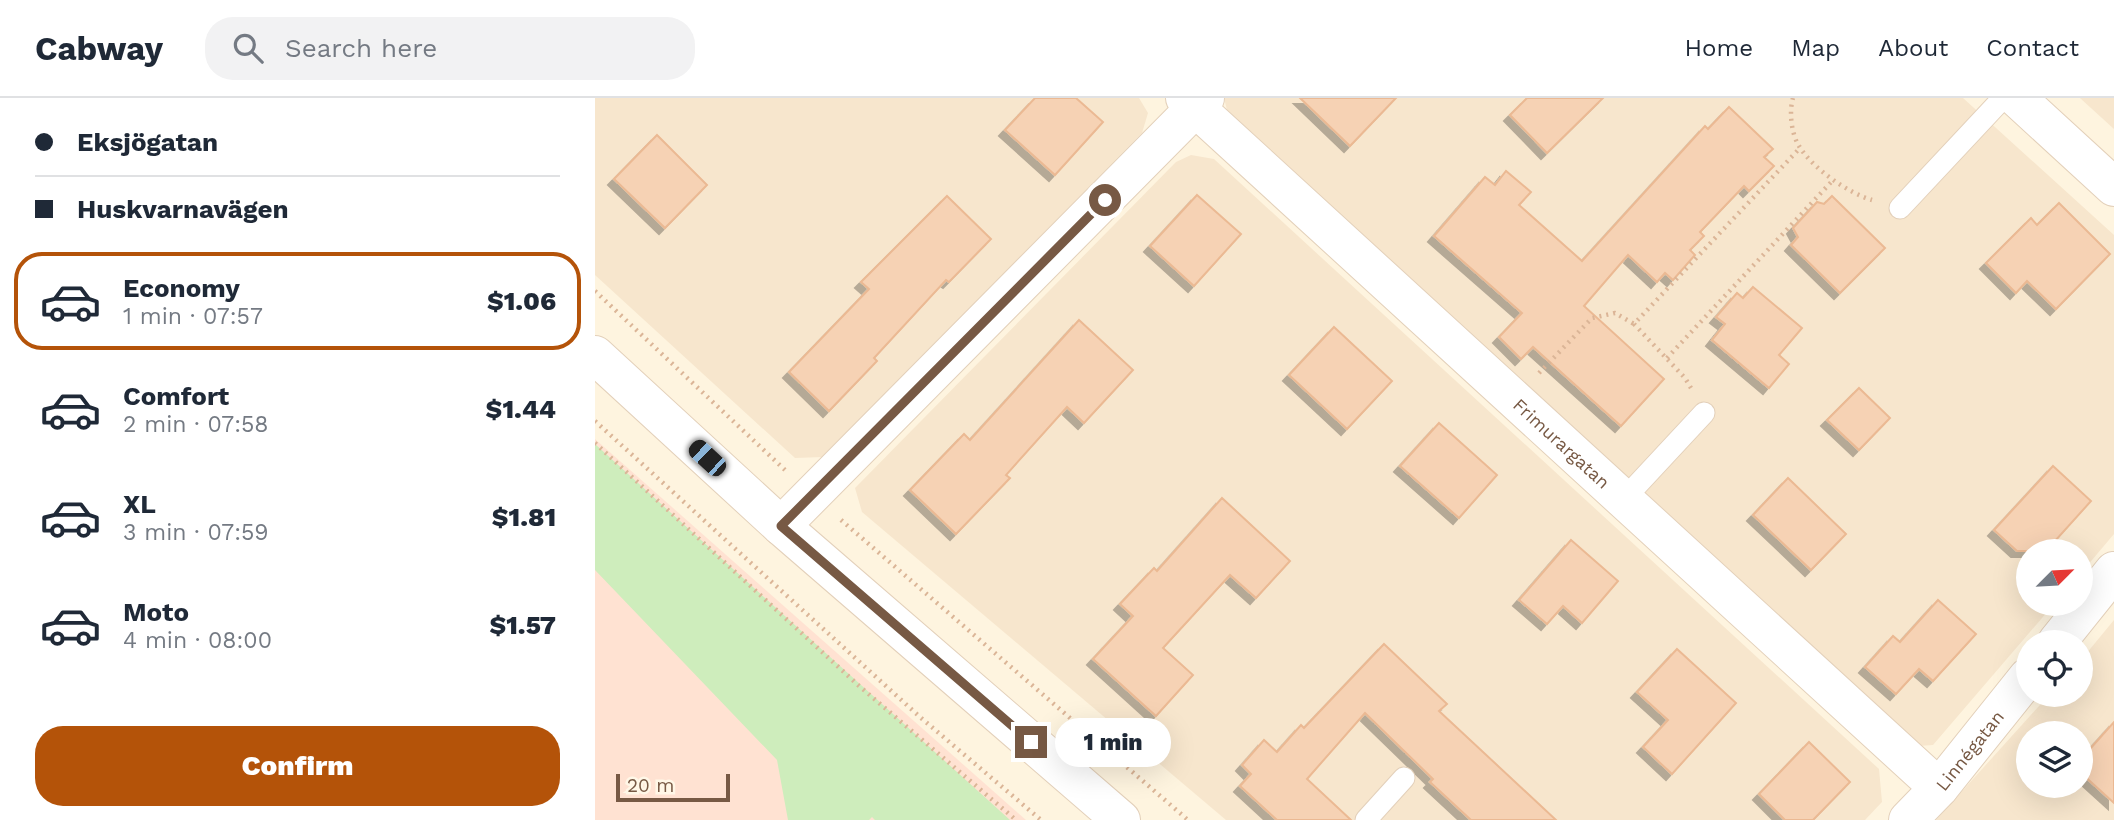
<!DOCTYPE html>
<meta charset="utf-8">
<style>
body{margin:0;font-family:"Work Sans",sans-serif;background:#f2f2f3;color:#1f2937;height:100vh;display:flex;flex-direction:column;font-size:26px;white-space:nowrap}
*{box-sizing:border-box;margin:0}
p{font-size:23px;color:#747a83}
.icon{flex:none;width:38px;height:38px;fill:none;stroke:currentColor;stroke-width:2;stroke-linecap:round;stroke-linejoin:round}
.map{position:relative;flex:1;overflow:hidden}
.sheet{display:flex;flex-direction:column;background:#fff;width:595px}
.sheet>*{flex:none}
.guide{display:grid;align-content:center;height:154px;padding:0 35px;background:#fff}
.needle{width:46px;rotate:66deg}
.buttons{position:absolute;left:1421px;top:441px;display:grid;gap:14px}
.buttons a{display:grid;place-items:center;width:77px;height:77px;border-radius:50%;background:#fff;box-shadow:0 7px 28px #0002;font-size:35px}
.scale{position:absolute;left:21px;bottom:18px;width:114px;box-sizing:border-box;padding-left:7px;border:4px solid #775944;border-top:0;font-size:19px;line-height:24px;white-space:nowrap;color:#775944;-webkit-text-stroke:5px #fff7e7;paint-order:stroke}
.end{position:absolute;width:32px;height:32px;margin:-16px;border:9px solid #775944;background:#fff;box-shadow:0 0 0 4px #fff}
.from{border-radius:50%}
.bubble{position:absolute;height:49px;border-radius:24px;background:#fff;box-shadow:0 7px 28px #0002;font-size:23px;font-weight:800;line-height:49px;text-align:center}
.car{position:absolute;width:21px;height:42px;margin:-21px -10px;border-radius:9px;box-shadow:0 0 5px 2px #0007;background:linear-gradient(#222 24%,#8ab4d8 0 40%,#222 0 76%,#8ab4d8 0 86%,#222 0)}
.guide b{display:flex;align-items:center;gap:24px;height:66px;font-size:26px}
.guide b+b{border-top:2px solid #e0e1e3}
.guide i{width:18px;height:18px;background:#1f2937}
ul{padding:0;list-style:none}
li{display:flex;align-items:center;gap:21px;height:98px;margin:0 14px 10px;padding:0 21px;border:4px solid transparent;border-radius:28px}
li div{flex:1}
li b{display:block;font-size:26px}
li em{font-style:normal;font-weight:800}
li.active{border-color:#b45309}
li>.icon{width:63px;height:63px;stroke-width:1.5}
.button{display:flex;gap:14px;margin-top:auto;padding:14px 35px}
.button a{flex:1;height:80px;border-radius:28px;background:#b45309;color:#fff;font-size:28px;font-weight:800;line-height:80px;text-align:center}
header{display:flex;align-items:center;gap:42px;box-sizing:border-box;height:98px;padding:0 35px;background:#fff;border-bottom:2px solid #e0e1e3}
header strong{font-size:33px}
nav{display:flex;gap:38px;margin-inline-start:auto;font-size:24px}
.search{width:490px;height:63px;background:#f2f2f3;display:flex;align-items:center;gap:18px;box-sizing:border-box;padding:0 24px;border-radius:28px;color:#747a83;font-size:26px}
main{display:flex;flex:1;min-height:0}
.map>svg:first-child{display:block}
.residential{fill:#f7e6cd;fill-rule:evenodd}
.commercial{fill:#ffe2d2}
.green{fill:#ceedbc}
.building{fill:#f6d2b4;stroke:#ebb993;stroke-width:2;filter:url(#shadow)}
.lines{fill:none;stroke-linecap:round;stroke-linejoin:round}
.service-casing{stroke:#e3d0ba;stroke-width:23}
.minor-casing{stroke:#e3d0ba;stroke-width:40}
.tertiary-casing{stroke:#e3d0ba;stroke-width:40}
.path{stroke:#dbb597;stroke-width:4.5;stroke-dasharray:2 5;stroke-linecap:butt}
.service{stroke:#fff;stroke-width:21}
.minor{stroke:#fff;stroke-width:38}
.tertiary{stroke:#fff;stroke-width:38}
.route{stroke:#775944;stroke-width:9}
.labels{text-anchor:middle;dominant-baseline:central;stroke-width:7;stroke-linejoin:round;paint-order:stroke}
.street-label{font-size:18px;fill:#775944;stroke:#fff7e7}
</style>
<header>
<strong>Cabway</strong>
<div class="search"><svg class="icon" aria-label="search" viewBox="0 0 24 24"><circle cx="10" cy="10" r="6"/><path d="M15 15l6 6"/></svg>Search here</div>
<nav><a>Home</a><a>Map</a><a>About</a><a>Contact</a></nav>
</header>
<main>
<section class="sheet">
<div class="guide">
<b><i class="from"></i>Eksjögatan</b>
<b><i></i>Huskvarnavägen</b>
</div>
<ul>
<li class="active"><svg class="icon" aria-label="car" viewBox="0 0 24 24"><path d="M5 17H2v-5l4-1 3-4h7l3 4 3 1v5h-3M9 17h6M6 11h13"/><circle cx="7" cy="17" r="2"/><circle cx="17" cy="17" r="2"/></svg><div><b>Economy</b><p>1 min · 07:57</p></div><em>$1.06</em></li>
<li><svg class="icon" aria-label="car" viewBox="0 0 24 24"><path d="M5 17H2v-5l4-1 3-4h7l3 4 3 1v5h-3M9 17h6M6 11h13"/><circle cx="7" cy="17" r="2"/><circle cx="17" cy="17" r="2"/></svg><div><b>Comfort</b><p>2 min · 07:58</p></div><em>$1.44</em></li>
<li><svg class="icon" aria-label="car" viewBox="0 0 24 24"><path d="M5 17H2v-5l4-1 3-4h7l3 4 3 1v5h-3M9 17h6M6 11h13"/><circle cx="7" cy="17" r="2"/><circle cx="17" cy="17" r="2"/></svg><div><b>XL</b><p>3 min · 07:59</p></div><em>$1.81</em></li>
<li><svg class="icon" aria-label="car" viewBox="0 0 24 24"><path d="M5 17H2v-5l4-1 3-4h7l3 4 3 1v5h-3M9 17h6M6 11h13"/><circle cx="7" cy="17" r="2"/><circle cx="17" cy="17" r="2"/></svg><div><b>Moto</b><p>4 min · 08:00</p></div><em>$1.57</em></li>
</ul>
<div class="button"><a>Confirm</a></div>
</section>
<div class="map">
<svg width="1519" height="722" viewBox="0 0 1519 722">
<defs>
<filter id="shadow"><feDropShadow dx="-6" dy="6" stdDeviation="0" flood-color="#0004"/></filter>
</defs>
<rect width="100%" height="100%" fill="#fef4df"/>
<g class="residential">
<polygon points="0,0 544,0 553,15 547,35 228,359 200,360 0,177"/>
<polygon points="629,0 1368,0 1519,137 1519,436 1486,475 1486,453 1433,453 1433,506 1459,506 1338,647 1308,649 637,32"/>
<polygon points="1485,0 1519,0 1519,31"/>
<polygon points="596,57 619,61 1284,671 1287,704 1270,722 631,722 267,414 260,390 581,64"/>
<path d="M 1519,522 L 1519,722 L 1341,722 L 1454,597 L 1486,597 L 1486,562 ZM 1433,635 L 1486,635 L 1486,688 L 1433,688 Z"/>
</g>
<polygon class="commercial" points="0,341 431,722 0,722"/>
<polygon class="green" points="0,346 415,722 280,722 277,719 274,722 193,722 182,662 0,472"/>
<g class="building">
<polygon points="440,0 481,0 508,24 460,77 410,32"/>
<polygon points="705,0 801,0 755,48"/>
<polygon points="932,0 1008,0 952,55 915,17"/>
<polygon points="1134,9 1178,51 1169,59 1179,68 1154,93 1149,88 1105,134 1109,138 1095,152 1100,157 1078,182 1070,175 1062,184 1033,157 989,208 1069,281 1026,328 938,249 926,261 904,239 927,215 839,138 890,79 900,87 911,73 936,94 924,107 987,163 1110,28 1113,31"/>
<polygon points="62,37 112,87 70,130 19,81"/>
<polygon points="602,97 646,136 599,188 555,148"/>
<polygon points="352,98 396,141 354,184 351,182 279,260 282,263 234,313 194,274 274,191 266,184"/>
<polygon points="1237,98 1290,150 1245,195 1196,147 1203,139 1198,130 1222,104 1229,106"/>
<polygon points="1464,105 1515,156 1461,211 1432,183 1421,195 1391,165 1436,120 1442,127"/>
<polygon points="1158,189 1207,230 1184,257 1194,266 1174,290 1117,242 1130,226 1121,219 1142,195 1148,200"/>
<polygon points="484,222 538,272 489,325 472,309 411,377 415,380 361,436 315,392 369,336 375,342"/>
<polygon points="739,229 797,283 752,331 694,277"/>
<polygon points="1264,290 1295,320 1264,352 1232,322"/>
<polygon points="844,325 902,377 864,420 805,368"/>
<polygon points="1458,368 1496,403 1451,453 1422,453 1399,432"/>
<polygon points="1193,380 1251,436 1216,472 1158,417"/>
<polygon points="627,400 695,463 661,500 635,477 568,550 598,577 561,618 498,561 538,518 525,506 559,470 562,473"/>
<polygon points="976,442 1023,483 987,525 968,508 952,526 924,502"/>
<polygon points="1343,502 1381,536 1338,583 1324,571 1301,596 1270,569 1298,538 1305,544"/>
<polygon points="789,546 852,606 844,613 961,722 876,722 835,684 838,681 770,615 712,681 756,722 682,722 645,688 656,676 647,667 669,642 682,654 706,627 709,630"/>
<polygon points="1082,551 1141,605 1077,676 1048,649 1073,622 1042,594"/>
<polygon points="1519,624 1519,705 1486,675 1486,661"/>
<polygon points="1214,644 1255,684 1218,722 1190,722 1164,696"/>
</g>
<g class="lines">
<g class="service-casing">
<g id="service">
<polyline points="1305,110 1408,0"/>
<polyline points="1029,401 1109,315"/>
<polyline points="771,722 809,680"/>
</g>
</g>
<g class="minor-casing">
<g id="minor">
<path id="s1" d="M 590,0 L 1344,690"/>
<polyline points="1422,0 1519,89"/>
<polyline points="186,428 610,0"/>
<polyline points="1462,544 1519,473"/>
<path id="s2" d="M 1313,722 L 1344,690 L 1433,579"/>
</g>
</g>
<g class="tertiary-casing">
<polyline id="tertiary" points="0,257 186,428 526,722"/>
</g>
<g class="path">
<path d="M 1198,0 C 1194,13 1196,35 1204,48 C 1217,70 1253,95 1277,102"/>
<polyline points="0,193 190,372"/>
<polyline points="1072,260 1239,81"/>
<polyline points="944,275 997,220 1020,215 1039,226"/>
<polyline points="1096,290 1090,280 1039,226 1205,50"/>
<polyline points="0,323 325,619 446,722"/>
<polyline points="0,345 263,587 421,722"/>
<polyline points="246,422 593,722"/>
</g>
<use href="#service" class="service"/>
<use href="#minor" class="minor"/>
<use href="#tertiary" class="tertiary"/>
</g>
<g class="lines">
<polyline class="route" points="436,644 186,428 510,102"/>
</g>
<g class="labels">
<g class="street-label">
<text stroke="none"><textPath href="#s1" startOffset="511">Frimurargatan</textPath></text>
<text stroke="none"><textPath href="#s2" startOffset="93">Linnégatan</textPath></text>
</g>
</g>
</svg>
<div class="buttons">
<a><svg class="needle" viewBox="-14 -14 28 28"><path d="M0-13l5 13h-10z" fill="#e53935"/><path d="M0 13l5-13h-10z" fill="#747a83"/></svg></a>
<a><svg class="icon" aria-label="locate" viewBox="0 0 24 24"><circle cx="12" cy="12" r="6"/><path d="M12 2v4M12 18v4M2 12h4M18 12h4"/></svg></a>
<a><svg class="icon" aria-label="layers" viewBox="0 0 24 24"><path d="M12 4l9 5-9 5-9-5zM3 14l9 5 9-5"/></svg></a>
</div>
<div class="scale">20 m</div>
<i class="end from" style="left:510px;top:102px"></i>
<i class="end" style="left:436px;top:644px"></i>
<div class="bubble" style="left:460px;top:620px;width:116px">1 min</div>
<i class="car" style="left:112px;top:360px;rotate:313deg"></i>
</div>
</main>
